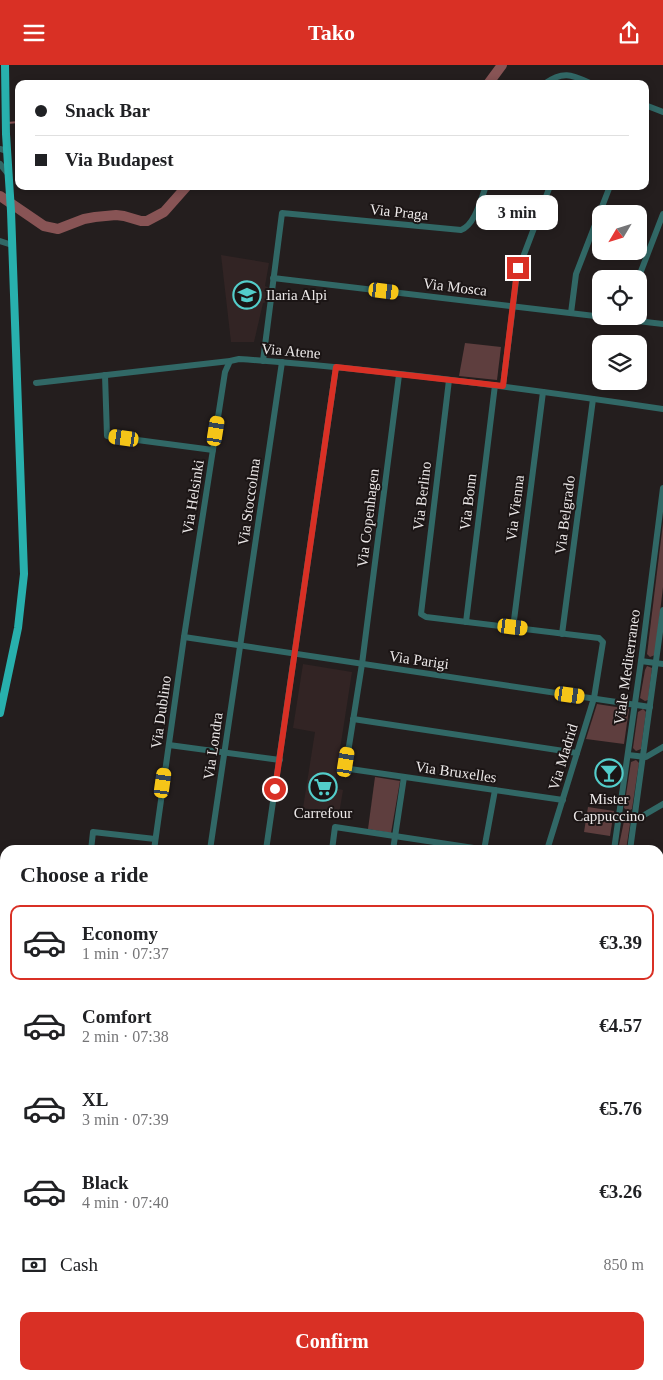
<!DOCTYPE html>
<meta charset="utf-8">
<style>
body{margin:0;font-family:Georgia,serif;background:#f2f2f2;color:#202124;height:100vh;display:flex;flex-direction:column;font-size:19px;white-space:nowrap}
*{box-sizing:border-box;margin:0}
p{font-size:16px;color:#757577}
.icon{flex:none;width:28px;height:28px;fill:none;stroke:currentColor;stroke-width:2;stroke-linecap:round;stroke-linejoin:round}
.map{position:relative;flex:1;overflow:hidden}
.sheet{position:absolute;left:0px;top:780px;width:664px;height:535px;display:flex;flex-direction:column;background:#fff;border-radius:15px 15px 0 0;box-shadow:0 2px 8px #0003}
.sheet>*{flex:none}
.guide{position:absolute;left:15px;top:15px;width:634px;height:110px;border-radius:10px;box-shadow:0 2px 8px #0003;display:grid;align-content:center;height:110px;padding:0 20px;background:#fff}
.needle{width:32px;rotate:232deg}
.tools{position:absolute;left:592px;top:140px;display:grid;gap:10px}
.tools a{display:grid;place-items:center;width:55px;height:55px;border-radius:10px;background:#fff;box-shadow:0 2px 8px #0003;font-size:25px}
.end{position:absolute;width:22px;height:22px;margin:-11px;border:6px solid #d93025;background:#fff;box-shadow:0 0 0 2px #fff}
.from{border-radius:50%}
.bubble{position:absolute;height:35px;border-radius:10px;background:#fff;box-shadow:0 2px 8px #0003;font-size:16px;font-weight:800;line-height:35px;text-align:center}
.car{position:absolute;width:15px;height:30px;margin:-15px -8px;border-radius:6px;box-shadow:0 0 4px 1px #0007;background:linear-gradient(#f5c518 24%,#345 0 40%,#f5c518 0 76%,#345 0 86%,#f5c518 0)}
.guide b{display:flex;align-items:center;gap:18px;height:48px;font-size:19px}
.guide b+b{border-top:1px solid #e0e0e0}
.guide i{width:12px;height:12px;background:#202124}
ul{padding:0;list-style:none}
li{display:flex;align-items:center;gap:15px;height:75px;margin:0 10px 8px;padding:0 10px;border:2px solid transparent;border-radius:10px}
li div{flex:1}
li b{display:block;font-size:19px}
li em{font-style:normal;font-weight:800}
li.active{border-color:#d93025}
li>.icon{width:45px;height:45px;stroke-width:1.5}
h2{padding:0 20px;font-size:22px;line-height:60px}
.pay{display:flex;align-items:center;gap:12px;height:55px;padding:0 20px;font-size:19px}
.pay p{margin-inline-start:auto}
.action{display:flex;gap:10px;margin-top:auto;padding:10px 20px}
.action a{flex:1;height:58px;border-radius:10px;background:#d93025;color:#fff;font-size:20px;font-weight:800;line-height:58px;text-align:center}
header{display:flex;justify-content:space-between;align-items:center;height:65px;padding:0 20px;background:#d93025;color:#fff;font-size:22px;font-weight:800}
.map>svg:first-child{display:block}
.built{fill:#322424}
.green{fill:#5e3e3e}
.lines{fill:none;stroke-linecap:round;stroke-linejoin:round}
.stream{stroke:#885455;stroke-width:2}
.river{stroke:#885455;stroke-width:10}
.minor{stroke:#316866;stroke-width:6}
.major{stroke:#28b0ad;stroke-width:8}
.route{stroke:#d93025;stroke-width:6}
.labels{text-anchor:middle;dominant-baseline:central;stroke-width:4;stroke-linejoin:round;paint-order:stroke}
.street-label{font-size:15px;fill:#ece8e8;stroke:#1b1515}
.poi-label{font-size:15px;fill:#ece8e8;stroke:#1b1515}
</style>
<header><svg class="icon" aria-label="menu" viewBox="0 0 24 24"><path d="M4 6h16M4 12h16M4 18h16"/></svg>Tako<svg class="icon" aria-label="share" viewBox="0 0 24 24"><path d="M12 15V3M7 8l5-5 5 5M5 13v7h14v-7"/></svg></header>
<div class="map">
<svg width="663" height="1315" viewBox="0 0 663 1315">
<rect width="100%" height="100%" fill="#241e1e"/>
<g class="built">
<polygon points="221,190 269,198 265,221 269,223 266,237 263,238 254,277 231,277"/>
<polygon points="303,599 352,607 334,723 343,725 339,749 303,743 315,667 293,663"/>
<polygon points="0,905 5,906 5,972 0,1003"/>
<polygon points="576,1310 628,1310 627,1315 582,1315"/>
</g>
<g class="green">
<polygon points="465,278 501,282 497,315 459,311"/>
<polygon points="663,458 663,522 655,590 650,592 647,589"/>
<polygon points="647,601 652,603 648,635 645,636 640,633 645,605"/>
<polygon points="597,639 629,644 624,679 586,674"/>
<polygon points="643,644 646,647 641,684 636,686 633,683 638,647"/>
<polygon points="636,695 639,698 632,744 628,746 624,743 631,697"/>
<polygon points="375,712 400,716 391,768 368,764"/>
<polygon points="588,742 614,746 610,771 584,767"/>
<polygon points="624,756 628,756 630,759 626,785 618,785"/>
<polygon points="0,816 5,817 5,841 0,840"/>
<polygon points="133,1310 232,1310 234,1315 135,1315"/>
</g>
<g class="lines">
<polyline class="stream" points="7,58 19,57"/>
<g class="river">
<polyline points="488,19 502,0"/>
<polyline points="0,131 44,161 58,164 84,154 95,152 116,150 124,151 141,156 147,156 164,147 187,121"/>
</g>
<g class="minor">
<path d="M 544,19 C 564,5 572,10 592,19"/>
<polyline points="645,40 663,47"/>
<polyline points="0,84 7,86"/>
<polyline points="0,99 9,110"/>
<polyline points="0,176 12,180"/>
<polyline points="273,213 663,259"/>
<polyline points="638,214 663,149"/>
<polyline points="571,248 576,209 610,121"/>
<path d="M 263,296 L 282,148 L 461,165 C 475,160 481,134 486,121"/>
<polyline points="105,310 107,371 213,385"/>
<polyline points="399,310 362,599 346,700 350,704 563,735"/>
<polyline points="449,315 421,549 426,552 599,573 603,577 594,633 547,785"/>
<path d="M 36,318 L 230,296 L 239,294 C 380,304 523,323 663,344"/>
<polyline points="503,321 517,208 550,121"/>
<polyline points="466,557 495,320"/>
<polyline points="513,563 543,327"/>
<polyline points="562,569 593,334"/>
<polyline points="184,572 650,642"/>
<polyline points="641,596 663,599"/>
<polyline points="353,654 577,688"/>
<polyline points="169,680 280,695"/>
<polyline points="628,690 646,692 663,682"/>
<polyline points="620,750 639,753 663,739"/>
<polyline points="91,785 93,767 155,774"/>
<polyline points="154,785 184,572 225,307 230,296"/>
<polyline points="210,785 282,297"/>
<polyline points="266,785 336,302"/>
<polyline points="332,785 335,762 487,785"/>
<polyline points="393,785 404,712"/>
<polyline points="484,785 495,725"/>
<polyline points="614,785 641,596 663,423"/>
<polyline points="630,785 663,545"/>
<polyline points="0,844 5,844"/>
<polyline points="659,845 663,842"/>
<polyline points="659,872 663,863"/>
<polyline points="659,973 663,980"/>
<polyline points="0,1029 5,998"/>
<polyline points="0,1191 5,1189"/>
<polyline points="0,1200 5,1198"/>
<polyline points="659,1270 663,1280"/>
<polyline points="319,1310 321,1315"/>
<polyline points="395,1310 398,1315"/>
<polyline points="571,1310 576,1315"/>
<polyline points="7,1315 17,1310"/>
<polyline points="631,1315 633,1310"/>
</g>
<polyline class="major" points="0,648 18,563 24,509 11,146 6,69 5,0"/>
</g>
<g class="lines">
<polyline class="route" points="275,724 336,302 503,321 516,214 518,203"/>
</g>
<defs>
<g id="school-ring" transform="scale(1.4375)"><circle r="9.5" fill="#1b1515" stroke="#53cdca" stroke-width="1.5"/><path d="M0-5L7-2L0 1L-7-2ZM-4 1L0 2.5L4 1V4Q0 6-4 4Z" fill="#53cdca"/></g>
<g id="bar-ring" transform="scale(1.4375)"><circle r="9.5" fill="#1b1515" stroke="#53cdca" stroke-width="1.5"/><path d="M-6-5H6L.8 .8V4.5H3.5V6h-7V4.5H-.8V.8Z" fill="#53cdca"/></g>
<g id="supermarket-ring" transform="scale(1.4375)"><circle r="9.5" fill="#1b1515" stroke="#53cdca" stroke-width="1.5"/><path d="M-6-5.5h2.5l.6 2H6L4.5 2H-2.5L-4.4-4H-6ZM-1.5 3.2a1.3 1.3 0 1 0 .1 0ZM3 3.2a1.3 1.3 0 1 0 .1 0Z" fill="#53cdca"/></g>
</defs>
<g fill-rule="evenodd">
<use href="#school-ring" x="247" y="230"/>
<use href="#bar-ring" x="609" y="708"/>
<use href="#supermarket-ring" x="323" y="722"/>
</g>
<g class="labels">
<g class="street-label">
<text transform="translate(399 147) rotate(6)">Via Praga</text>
<text transform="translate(455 222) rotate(7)">Via Mosca</text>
<text transform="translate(291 286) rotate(5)">Via Atene</text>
<text transform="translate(422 431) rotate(-83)">Via Berlino</text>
<text transform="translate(193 432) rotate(-81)">Via Helsinki</text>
<text transform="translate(249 437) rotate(-82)">Via Stoccolma</text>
<text transform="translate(468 437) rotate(-83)">Via Bonn</text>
<text transform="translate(515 443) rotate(-83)">Via Vienna</text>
<text transform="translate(565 450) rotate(-83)">Via Belgrado</text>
<text transform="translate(368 453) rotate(-83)">Via Copenhagen</text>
<text transform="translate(419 595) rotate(8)">Via Parigi</text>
<text transform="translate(627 602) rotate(-82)">Viale Mediterraneo</text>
<text transform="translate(161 647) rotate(-82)">Via Dublino</text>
<text transform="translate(213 681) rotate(-82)">Via Londra</text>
<text transform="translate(563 692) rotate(-73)">Via Madrid</text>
<text transform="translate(456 707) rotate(8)">Via Bruxelles</text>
</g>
<g class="poi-label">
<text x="266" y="230" text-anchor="start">Ilaria Alpi</text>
<text x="609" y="734">Mister<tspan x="609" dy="17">Cappuccino</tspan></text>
<text x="323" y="748">Carrefour</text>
</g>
</g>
</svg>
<div class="tools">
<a><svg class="needle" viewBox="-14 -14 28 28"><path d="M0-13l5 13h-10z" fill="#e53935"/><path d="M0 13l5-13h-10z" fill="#757577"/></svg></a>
<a><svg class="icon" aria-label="locate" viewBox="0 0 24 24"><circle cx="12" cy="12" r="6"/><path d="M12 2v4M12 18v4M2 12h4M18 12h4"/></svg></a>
<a><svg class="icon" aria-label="layers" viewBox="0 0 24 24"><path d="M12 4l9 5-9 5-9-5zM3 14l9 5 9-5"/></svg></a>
</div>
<i class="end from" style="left:275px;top:724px"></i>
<i class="end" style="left:518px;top:203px"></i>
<div class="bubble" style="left:476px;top:130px;width:82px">3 min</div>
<i class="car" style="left:384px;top:226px;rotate:97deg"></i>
<i class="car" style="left:216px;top:366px;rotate:9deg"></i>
<i class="car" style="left:124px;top:373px;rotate:278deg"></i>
<i class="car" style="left:513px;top:562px;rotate:97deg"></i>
<i class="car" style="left:570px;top:630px;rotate:98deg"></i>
<i class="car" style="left:346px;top:697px;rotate:9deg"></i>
<i class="car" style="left:163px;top:718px;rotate:8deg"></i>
<div class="guide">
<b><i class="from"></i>Snack Bar</b>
<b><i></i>Via Budapest</b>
</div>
<section class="sheet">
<h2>Choose a ride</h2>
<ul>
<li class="active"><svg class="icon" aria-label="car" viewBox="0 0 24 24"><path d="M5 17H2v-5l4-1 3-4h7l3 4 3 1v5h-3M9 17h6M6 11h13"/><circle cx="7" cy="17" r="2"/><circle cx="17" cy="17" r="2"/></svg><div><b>Economy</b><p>1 min · 07:37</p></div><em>€3.39</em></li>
<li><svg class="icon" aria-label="car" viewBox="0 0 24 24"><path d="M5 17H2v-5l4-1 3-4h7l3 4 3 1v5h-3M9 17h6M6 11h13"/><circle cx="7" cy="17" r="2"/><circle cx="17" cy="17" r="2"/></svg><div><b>Comfort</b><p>2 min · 07:38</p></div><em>€4.57</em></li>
<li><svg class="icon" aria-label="car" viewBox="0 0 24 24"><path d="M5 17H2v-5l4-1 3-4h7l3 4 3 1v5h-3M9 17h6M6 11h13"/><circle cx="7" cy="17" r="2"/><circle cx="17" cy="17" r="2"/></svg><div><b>XL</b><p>3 min · 07:39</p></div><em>€5.76</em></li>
<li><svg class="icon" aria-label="car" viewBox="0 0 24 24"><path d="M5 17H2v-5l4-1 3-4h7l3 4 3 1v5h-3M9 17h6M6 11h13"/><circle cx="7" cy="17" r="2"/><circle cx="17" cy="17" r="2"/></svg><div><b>Black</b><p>4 min · 07:40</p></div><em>€3.26</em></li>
</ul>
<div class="pay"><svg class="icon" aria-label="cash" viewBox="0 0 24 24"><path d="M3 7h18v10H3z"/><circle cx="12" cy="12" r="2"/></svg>Cash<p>850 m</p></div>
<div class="action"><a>Confirm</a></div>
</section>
</div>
